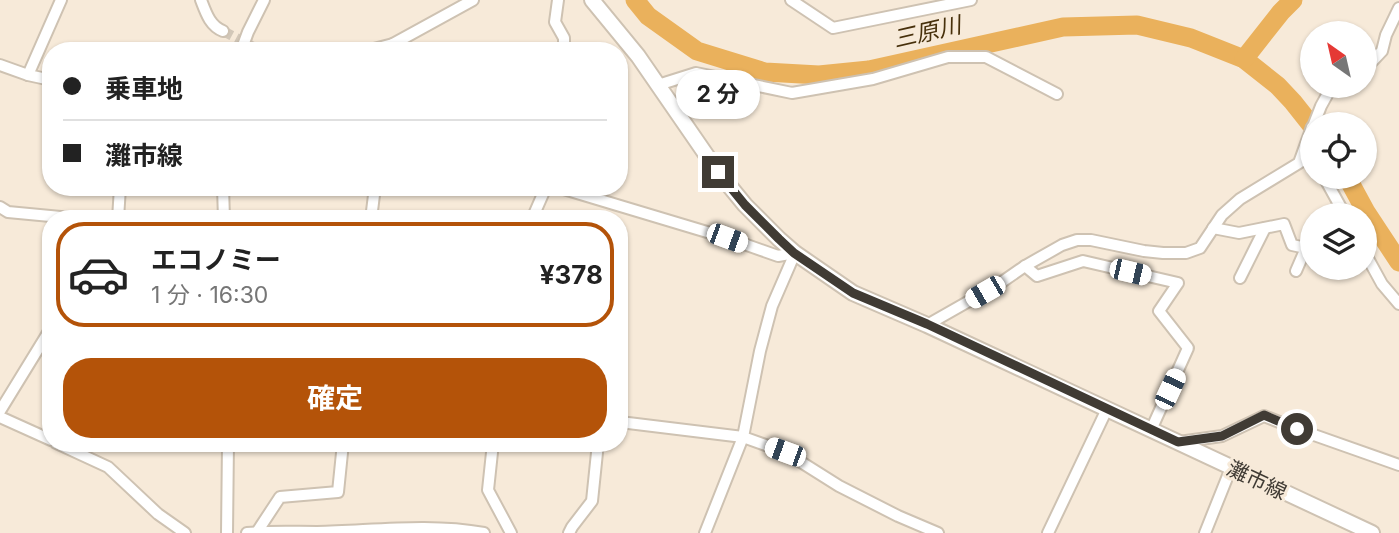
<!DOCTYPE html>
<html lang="ja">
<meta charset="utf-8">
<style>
body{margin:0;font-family:Inter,"Noto Sans JP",sans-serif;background:#f2f2f2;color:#222;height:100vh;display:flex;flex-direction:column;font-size:26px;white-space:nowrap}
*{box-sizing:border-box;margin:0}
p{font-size:23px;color:#767676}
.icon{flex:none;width:38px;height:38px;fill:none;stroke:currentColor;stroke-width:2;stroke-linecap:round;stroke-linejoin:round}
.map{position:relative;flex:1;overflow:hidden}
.side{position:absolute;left:42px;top:210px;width:586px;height:242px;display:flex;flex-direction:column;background:#fff;border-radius:28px;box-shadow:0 2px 5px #0004}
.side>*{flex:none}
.banner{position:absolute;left:42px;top:42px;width:586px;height:154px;border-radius:28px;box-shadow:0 2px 5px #0004;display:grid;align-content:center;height:154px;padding:0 21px;background:#fff}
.needle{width:46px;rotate:326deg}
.buttons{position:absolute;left:1300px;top:21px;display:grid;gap:14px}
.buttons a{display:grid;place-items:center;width:77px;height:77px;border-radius:50%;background:#fff;box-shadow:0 2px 5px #0004;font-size:35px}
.end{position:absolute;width:32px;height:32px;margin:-16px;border:9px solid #403b34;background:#fff;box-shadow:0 0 0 4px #fff}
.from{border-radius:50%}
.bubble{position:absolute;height:49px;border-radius:24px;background:#fff;box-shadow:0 2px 5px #0004;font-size:23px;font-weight:700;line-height:49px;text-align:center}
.car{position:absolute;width:21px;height:42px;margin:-21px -10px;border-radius:9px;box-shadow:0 0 5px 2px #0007;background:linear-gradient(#fff 24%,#345 0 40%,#fff 0 76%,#345 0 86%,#fff 0)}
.banner b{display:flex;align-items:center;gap:24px;height:66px;font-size:26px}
.banner b+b{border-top:2px solid #e0e0e0}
.banner i{width:18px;height:18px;background:#222}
ul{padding:12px 0 0;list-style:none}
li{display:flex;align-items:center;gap:21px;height:105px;margin:0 14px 10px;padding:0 7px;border:4px solid transparent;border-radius:28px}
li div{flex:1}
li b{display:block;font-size:26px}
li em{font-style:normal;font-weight:700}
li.selected{border-color:#b45309}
li>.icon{width:63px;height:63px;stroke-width:1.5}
.primary-button{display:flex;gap:14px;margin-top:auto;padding:14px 21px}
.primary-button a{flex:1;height:80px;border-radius:28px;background:#b45309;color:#fff;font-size:28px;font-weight:700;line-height:80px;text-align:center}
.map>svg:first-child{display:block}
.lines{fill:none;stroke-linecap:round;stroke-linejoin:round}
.river{stroke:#eab15c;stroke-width:19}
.minor-tunnel{stroke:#d2c7b8;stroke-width:10;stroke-dasharray:10 5;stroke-linecap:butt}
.minor-casing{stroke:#cec2b2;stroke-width:14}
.major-casing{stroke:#cec2b2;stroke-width:18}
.minor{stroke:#fff;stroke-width:10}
.major{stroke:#fff;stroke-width:14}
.route{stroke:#403b34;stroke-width:9}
.labels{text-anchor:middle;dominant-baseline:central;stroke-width:6;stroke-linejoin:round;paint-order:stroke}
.street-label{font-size:21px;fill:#403b34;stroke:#f7ead9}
.water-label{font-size:23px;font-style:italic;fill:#47300b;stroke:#f7ead9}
</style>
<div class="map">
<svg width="1399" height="533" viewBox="0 0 1399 533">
<rect width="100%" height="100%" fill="#f7ead9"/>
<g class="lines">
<g class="river">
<polyline points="635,0 648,16 697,51 765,72 819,75 869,70 1063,27 1137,25 1191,38 1244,59 1278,86 1293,102 1312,126"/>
<polyline points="1244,59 1281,12 1293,0"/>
<polyline points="1347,177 1366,212 1399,262"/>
</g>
<polyline class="minor-tunnel" points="223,31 257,49"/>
<g class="minor-casing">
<g id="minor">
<path d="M 201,0 C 206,13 210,26 223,31"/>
<polyline points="558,0 555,22 564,38 564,51"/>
<polyline points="791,0 833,28 971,0"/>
<polyline points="257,49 278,51"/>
<polyline points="241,51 248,32 264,0"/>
<polyline points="366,51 393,44"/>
<polyline points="389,51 393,44 473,0"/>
<polyline points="0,65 28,75 51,80"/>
<polyline points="1365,69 1382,51 1386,35 1399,8"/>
<polyline points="28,75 61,0"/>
<polyline points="658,85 696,73 792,93 873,79 948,57 986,57 1057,94"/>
<polyline points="1314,124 1321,106 1332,86"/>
<polyline points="1324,177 1345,215"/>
<polyline points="223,187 224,219"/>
<polyline points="557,187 727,238 778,256 795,253"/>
<polyline points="0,207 8,212 82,219"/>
<polyline points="118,219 120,187"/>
<polyline points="371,219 375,187"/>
<polyline points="532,219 546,187"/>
<polyline points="1213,228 1239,233 1284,224 1292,245 1306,248 1296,271"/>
<polyline points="1365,253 1382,284 1399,304"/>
<polyline points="1025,266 1037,276 1083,261 1178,283 1159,311 1188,348 1151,430"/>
<polyline points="1240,278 1265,228"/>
<polyline points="927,325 999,284 1025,266 1062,245 1077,240 1091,240 1144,251 1163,253 1186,253 1200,248 1222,215 1240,199 1299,163 1312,127"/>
<polyline points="0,411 51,328"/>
<polyline points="0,417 51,440"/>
<polyline points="620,422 743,437 785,452 839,486 898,516 938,533"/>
<polyline points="1179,442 1222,436 1264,416 1297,429 1399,465"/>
<polyline points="56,443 108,467 158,514 185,533"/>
<polyline points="493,443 488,490 511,533"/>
<polyline points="257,532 280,497 338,492 343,443"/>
<polyline points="227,533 228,443"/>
<path d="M 247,533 C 270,531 293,532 317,532 C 372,531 429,523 484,533"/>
<polyline points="569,533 572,527 592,501 598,443"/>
<polyline points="705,533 743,437 760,351 772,306 795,253"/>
<polyline points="1048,533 1107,409"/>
<polyline points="1205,533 1231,468"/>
</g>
</g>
<g class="major-casing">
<polyline id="major" points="592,0 638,56 718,172 745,205 779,239 795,253 853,293 927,325 1372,533"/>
</g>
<use href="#minor" class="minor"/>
<use href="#major" class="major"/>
</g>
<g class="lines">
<polyline class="route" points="718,172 745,205 779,239 794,253 853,293 927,324 1178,442 1222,436 1264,415 1297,429"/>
</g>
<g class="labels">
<g class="street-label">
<text transform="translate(1257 480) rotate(25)">灘市線</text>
</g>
<g class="water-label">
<text transform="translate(927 32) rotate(-13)">三原川</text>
</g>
</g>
</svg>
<div class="buttons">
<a><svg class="needle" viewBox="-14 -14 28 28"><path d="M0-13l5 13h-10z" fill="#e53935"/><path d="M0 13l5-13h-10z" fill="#767676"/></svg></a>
<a><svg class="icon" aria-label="locate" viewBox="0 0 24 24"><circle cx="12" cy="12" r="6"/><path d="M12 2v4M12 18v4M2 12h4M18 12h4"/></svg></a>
<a><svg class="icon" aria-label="layers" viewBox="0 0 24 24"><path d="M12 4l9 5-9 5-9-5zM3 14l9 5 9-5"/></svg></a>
</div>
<i class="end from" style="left:1297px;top:429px"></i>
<i class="end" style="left:718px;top:172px"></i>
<div class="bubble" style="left:676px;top:70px;width:84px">2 分</div>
<i class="car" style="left:727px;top:238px;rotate:110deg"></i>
<i class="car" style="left:1130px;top:272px;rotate:103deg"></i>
<i class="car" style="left:985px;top:292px;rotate:240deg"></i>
<i class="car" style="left:1170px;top:389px;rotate:25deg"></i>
<i class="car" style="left:785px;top:452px;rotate:290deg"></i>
<div class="banner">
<b><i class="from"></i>乗車地</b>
<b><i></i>灘市線</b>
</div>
<section class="side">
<ul>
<li class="selected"><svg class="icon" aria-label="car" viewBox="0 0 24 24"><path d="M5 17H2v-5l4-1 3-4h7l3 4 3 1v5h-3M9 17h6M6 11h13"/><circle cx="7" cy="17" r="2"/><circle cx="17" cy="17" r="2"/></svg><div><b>エコノミー</b><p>1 分 · 16:30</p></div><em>¥378</em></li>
</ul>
<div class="primary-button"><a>確定</a></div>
</section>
</div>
